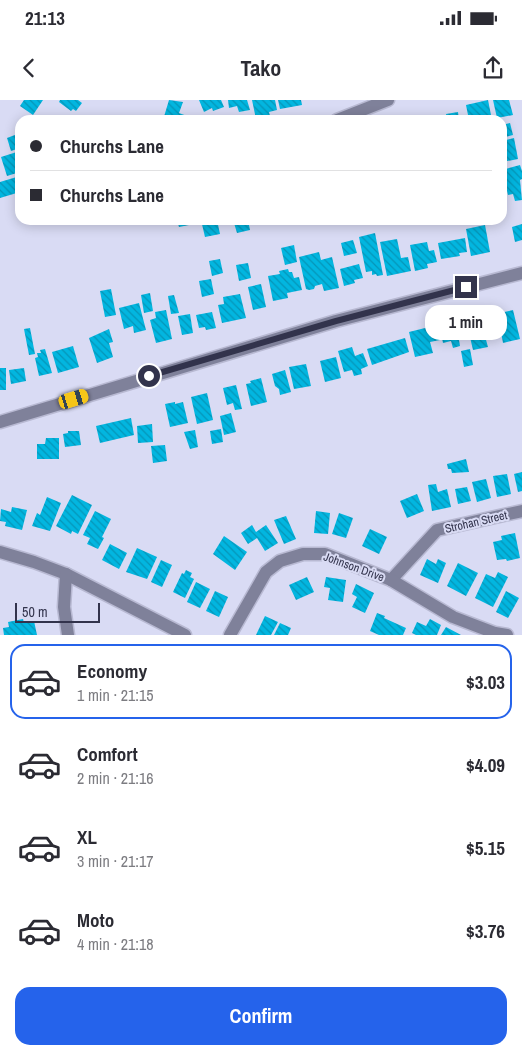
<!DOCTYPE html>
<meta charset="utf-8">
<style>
body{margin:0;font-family:"Archivo Narrow",sans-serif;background:#f2f2f3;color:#2b2b33;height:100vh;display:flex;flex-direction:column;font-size:19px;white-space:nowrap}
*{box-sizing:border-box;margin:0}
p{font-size:16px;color:#7c7c81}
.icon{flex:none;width:28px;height:28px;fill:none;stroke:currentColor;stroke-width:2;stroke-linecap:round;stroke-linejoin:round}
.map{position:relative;height:535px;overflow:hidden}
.side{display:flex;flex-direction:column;background:#fff;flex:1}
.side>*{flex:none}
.guide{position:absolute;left:15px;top:15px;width:492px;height:110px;border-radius:15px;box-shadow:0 2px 12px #0003;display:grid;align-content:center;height:110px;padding:0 15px;background:#fff}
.scale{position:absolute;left:15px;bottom:12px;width:85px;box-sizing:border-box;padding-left:5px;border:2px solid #32334c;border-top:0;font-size:14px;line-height:18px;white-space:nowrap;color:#32334c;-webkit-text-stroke:4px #d9dbf4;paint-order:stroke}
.end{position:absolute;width:22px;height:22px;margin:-11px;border:6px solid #32334c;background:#fff;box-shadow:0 0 0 2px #fff}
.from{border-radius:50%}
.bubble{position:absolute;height:35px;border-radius:15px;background:#fff;box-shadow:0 2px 12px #0003;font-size:16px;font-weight:800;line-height:35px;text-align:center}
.car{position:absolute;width:15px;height:30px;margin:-15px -8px;border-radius:6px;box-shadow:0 0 4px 1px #0007;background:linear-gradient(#f5c518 24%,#345 0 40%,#f5c518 0 76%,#345 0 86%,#f5c518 0)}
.guide b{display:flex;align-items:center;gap:18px;height:48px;font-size:19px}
.guide b+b{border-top:1px solid #e1e1e2}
.guide i{width:12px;height:12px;background:#2b2b33}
ul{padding:9px 0 0;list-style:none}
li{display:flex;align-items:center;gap:15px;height:75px;margin:0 10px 8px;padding:0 5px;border:2px solid transparent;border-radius:15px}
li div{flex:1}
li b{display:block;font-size:19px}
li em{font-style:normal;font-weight:800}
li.active{border-color:#2563eb}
li>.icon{width:45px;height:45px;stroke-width:1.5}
.action{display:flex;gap:10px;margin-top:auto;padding:10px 15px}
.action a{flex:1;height:58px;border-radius:15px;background:#2563eb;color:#fff;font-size:20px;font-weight:800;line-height:58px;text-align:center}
.status{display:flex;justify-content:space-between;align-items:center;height:35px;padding:0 25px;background:#fff;direction:ltr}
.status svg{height:14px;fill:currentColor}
header{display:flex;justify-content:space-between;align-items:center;height:65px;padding:0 15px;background:#fff;font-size:22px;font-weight:800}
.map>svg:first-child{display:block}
.building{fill:url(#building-back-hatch)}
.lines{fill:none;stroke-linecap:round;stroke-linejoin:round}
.minor-casing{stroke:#b8b9d2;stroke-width:15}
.minor{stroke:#7f819a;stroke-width:12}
.route{stroke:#32334c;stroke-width:6}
.labels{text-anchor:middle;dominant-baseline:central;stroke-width:4;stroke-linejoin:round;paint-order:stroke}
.street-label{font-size:12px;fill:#32334c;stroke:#d9dbf4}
</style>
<div class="status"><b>21:13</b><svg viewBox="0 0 49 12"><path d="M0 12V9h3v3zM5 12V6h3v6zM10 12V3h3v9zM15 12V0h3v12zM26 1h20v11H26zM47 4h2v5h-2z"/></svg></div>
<header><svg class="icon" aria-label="back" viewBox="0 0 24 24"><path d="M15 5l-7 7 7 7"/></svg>Tako<svg class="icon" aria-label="share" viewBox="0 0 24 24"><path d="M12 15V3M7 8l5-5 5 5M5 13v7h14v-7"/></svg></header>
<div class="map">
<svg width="522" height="535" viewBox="0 0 522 535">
<defs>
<pattern id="building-back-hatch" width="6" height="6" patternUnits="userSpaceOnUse" patternTransform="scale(1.25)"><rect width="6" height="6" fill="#02b6e0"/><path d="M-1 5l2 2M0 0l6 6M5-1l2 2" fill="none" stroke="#0595b8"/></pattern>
</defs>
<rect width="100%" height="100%" fill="#d9dbf4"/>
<g class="building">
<polygon points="24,0 43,0 33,15 20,6"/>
<polygon points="60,0 78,0 82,3 76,11 73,9 71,11 59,2"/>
<polygon points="169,0 183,2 179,13 187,16 186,20 163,20"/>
<polygon points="199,0 221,0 224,7 213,11 212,8 204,12"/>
<polygon points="228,0 247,0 250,10 239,12 237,6 229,8"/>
<polygon points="252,0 275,0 277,10 269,12 270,16 256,19"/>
<polygon points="278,0 301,0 302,5 280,9"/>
<polygon points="488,0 492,20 469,20 466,5"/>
<polygon points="493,0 509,0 513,15 497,18"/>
<polygon points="458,12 459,20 447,20 446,14"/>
<polygon points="510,23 513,35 502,38 502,25"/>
<polygon points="20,33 20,48 11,51 7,38"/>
<polygon points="514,38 518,59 502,62 502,41"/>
<polygon points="20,51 20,72 7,76 1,57"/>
<polygon points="520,65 522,71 522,79 520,80 522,100 515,101 513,94 508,95 502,70"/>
<polygon points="20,76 20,92 0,98 0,82"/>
<polygon points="177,120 188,120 189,125 179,127"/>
<polygon points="201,120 217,120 220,134 205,137"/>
<polygon points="228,120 248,120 250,130 237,133 234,123 229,124"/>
<polygon points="522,124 522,140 515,142 512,127"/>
<polygon points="485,125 490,152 471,156 466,129"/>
<polygon points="375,133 383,175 377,176 376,174 372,175 372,171 366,172 359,137"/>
<polygon points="465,138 467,152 459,153 460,156 441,159 438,143"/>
<polygon points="397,139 401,158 408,157 411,171 387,176 380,142"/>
<polygon points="353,140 357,153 344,156 341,143"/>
<polygon points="427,142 429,151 434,150 437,162 427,164 428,168 415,171 410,145"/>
<polygon points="294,145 297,162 285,165 281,148"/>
<polygon points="319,152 321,160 332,157 339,188 324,191 322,184 315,186 314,189 309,190 306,189 299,157"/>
<polygon points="220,159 223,173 212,176 209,161"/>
<polygon points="248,163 251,178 239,181 236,165"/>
<polygon points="359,164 363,178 354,180 355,183 344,186 340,169"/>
<polygon points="288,169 289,172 292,172 294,178 299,177 302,190 287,193 288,198 273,201 268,176 280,174 279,171"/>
<polygon points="211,179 214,194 202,197 199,181"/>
<polygon points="261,184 266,207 253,210 248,187"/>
<polygon points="111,189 116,215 105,217 100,191"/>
<polygon points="150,193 153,211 144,213 141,195"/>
<polygon points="240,194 246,218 222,223 218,205 224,204 223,197"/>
<polygon points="174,195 179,213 171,214 168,196"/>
<polygon points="139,203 146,230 134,233 133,226 124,229 119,208"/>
<polygon points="166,210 172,239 156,243 150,220 156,218 155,212"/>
<polygon points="513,210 520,239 503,243 501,232 495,233 491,215"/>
<polygon points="212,212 216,228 206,230 205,227 199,228 196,215"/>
<polygon points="190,214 193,233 182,235 178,216"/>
<polygon points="488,215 491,228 483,229 488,247 473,250 466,220"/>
<polygon points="453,221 455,227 461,225 464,239 459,240 460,246 453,248 451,241 443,243 439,224"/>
<polygon points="429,227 437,227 440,240 430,242 433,253 415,257 409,232"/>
<polygon points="30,228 35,254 29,255 24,229"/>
<polygon points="109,229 113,242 109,243 113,257 97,263 89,238"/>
<polygon points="405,238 409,252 372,265 367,249"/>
<polygon points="73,246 79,267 58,273 52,252"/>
<polygon points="352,247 355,256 363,253 368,266 361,269 362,274 354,276 352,270 344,272 338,251"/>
<polygon points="45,249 52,273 39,276 35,258 38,257 37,253 41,253 40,250"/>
<polygon points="470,249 473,265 464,267 461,251"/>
<polygon points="336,257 341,278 325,282 320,261"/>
<polygon points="306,264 311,286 294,289 289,267"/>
<rect x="0" y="268" width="6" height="22"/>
<polygon points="24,268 26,281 11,284 9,270"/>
<polygon points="285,270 291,292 280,295 279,289 275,286 272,274"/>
<polygon points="261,278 267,302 251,306 246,284 251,283 250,281"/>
<polygon points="236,285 242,309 235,310 233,303 227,305 223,288"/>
<polygon points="207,293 213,320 197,324 191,297"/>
<polygon points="175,302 175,304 183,302 188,323 170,327 165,304"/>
<polygon points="231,313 236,332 224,335 220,316"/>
<polygon points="131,318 134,335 100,343 96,326"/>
<polygon points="152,324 153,342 138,343 137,326"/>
<polygon points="221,329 223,342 212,344 210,331"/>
<polygon points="195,330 198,347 190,349 184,332"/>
<polygon points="68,331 79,331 81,345 65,347 63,334 68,333"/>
<polygon points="46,338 59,338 59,359 37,359 37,344 45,344"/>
<polygon points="165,345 167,361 153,363 151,346"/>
<polygon points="466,359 469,372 452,373 451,369 448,369 447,364"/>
<polygon points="522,372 522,391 518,392 514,374"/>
<polygon points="507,374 511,394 497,397 493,376"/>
<polygon points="486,379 491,398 477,402 472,382"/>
<polygon points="436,384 438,392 447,389 451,407 432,411 428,385"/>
<polygon points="467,387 471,401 458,404 455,389"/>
<polygon points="417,394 424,411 407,418 400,401"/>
<polygon points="72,395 92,405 78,434 72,431 71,434 56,426"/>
<polygon points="47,397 61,403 50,431 32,426 37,413 40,415"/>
<polygon points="12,407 27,410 22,430 5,426 6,422 0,421 1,409 11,412"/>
<polygon points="95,411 111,419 102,437 104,438 98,449 87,444 90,438 83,435"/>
<polygon points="316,411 330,413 328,434 314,433"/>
<polygon points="339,413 353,418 346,438 332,434"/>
<polygon points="286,416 296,439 284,444 274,420"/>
<polygon points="252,425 256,432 266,425 278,443 265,451 257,438 248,444 241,433"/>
<polygon points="370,429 387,437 379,454 362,446"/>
<polygon points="515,433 520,458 507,461 506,459 497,460 493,442 502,440 501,436"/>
<polygon points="224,436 247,452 235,470 213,454"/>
<polygon points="110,444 127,453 119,469 102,460"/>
<polygon points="137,448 157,457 147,479 126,472"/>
<polygon points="427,459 436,464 438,459 446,463 438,483 420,475"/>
<polygon points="161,460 172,465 162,487 151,482"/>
<polygon points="458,463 478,473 466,496 447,486"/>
<polygon points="186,470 192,473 190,477 194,479 185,498 173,492 182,473 184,474"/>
<polygon points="498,472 508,477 493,507 475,498 486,474 495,478"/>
<polygon points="307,477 314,492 296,500 289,485"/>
<polygon points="326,477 346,480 343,502 328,500 330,488 324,487"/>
<polygon points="196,482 210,489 200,508 187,502"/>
<polygon points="356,484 374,493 365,513 352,507 357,497 352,494"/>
<polygon points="215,491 228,497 219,517 206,511"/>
<polygon points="506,491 519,498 508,518 496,512"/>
<polygon points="377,513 385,516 384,518 406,528 403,535 379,535 370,531"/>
<polygon points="265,516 278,522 271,535 256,535"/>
<polygon points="23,519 24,523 34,521 37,535 4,535 3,528 9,527 8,522"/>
<polygon points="430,519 441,525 437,535 416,535 412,533 417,522 426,526"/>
<polygon points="280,523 291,528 288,535 274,535"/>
<polygon points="446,527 461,535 441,535"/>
</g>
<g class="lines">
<g class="minor-casing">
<g id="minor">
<polyline points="337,20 388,0"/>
<polyline points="0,322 336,221 522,173"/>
<polyline points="0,452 34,462 66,474 185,535"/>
<polyline points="66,474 64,507 68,535"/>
<polyline points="391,480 437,430 522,411"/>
<polyline points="230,535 266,472 280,461 303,454 325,454 391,480 453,517 495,533 507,535"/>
</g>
</g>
<use href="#minor" class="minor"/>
</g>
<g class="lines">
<polyline class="route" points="149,276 336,221 466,187"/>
</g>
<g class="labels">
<g class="street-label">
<text transform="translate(476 422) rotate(-13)">Strohan Street</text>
<text transform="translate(354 467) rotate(20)">Johnson Drive</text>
</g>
</g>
</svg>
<div class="scale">50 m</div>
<i class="end from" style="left:149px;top:276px"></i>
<i class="end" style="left:466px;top:187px"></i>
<div class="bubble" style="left:425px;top:205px;width:82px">1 min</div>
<i class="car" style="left:74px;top:299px;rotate:73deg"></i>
<div class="guide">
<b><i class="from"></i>Churchs Lane</b>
<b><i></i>Churchs Lane</b>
</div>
</div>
<section class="side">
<ul>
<li class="active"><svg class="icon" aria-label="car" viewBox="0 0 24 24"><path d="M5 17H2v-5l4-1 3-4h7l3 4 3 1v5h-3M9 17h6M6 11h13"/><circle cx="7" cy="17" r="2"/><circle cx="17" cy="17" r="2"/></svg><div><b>Economy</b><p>1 min · 21:15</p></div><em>$3.03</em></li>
<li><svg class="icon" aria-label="car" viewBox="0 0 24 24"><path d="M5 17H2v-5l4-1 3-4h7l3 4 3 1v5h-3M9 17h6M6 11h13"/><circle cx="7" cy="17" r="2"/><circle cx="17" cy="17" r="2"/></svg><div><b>Comfort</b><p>2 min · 21:16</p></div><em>$4.09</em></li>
<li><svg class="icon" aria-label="car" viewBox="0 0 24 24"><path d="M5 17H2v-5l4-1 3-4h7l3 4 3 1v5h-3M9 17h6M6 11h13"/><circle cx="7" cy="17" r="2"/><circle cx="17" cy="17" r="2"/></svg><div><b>XL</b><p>3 min · 21:17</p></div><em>$5.15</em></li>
<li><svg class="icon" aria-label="car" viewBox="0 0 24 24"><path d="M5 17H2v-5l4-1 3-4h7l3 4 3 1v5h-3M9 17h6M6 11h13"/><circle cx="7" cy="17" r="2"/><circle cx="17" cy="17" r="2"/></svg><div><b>Moto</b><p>4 min · 21:18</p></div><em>$3.76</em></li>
</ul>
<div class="action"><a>Confirm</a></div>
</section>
